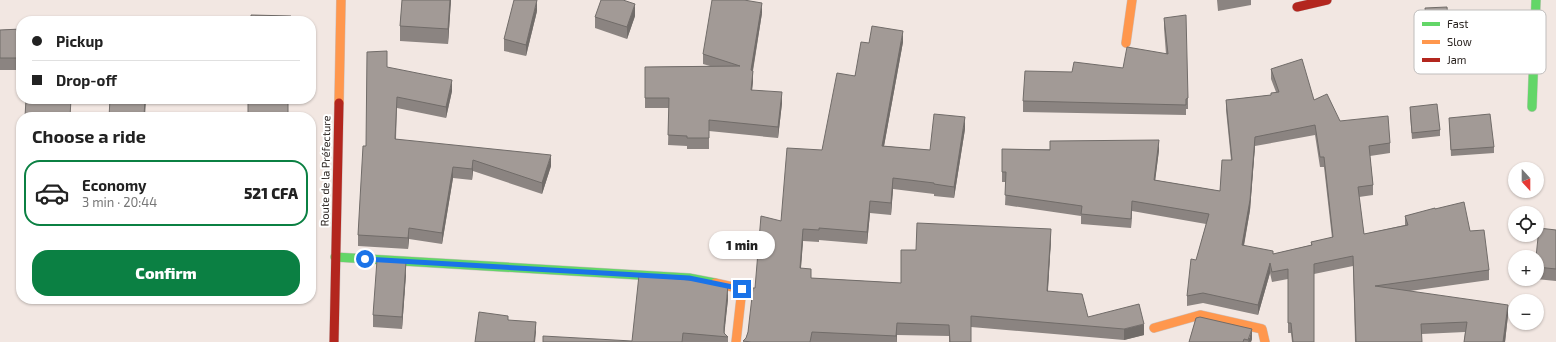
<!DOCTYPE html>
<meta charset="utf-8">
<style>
body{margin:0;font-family:"Exo 2",sans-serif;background:#f6f6f6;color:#222;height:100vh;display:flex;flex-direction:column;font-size:15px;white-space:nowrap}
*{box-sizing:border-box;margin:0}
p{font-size:13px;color:#767676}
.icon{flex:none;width:22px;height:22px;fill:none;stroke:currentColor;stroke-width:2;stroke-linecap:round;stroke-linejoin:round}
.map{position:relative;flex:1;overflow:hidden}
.panel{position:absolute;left:16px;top:112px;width:300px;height:192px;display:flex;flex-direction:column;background:#fff;border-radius:16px;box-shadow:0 1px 3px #0004}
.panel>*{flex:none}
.hud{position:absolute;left:16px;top:16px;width:300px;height:88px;border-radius:16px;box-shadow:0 1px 3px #0004;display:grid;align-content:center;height:88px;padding:0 16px;background:#fff}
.needle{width:26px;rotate:159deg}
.buttons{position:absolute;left:1508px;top:162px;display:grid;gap:8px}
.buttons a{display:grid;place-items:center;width:36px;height:36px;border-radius:50%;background:#fff;box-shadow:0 1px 3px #0004;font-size:20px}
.end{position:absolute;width:18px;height:18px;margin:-9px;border:5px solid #1a73e8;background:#fff;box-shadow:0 0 0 2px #fff}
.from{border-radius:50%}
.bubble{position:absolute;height:28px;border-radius:14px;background:#fff;box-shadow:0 1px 3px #0004;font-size:13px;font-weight:800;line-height:28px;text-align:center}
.hud b{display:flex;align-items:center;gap:14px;height:38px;font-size:15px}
.hud b+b{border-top:1px solid #e0e0e0}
.hud i{width:10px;height:10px;background:#222}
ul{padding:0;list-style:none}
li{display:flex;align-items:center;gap:12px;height:66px;margin:0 8px 6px;padding:0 8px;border:2px solid #e0e0e0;border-radius:16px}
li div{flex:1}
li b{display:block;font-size:15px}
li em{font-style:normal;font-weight:800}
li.current{border-color:#0b8043}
li>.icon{width:36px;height:36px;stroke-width:1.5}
h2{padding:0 16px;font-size:18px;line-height:48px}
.button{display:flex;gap:8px;margin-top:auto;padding:8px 16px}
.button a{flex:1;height:46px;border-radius:16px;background:#0b8043;color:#fff;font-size:16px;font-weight:800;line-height:46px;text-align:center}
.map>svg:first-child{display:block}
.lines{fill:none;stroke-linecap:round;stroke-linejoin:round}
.fast-casing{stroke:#ccc3c0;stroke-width:10}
.slow-casing{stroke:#ccc3c0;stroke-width:10}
.jam-casing{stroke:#ccc3c0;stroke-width:10}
.fast{stroke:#63d668;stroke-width:9}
.slow{stroke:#ff974d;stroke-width:9}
.jam{stroke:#b3261e;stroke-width:9}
.wall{fill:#8b8481;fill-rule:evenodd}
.shaded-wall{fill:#716c69}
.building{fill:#a29a96;stroke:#716c69;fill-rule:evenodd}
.route{stroke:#1a73e8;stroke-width:5}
.labels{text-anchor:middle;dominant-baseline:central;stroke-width:4;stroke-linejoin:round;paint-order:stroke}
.street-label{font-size:11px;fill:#29221f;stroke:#fff}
.key{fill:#fff;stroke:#bfbdbc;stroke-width:1}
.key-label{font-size:11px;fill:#29221f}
</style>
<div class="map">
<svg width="1556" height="342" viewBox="0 0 1556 342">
<rect width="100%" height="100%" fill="#f2e7e2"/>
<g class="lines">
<g class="fast-casing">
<g id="fast">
<polyline points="1532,107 1536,0"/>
<polyline points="335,257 689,278 715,283"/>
</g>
</g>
<g class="slow-casing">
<g id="slow">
<polyline points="1126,43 1132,0"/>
<polyline points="339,103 341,0"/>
<polyline points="715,283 742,289 736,342"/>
<polyline points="1154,328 1200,315 1262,329 1265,342"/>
</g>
</g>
<g class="jam-casing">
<g id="jam">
<polyline points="1297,7 1327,0"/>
<polyline points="334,342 339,103"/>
</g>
</g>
<use href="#fast" class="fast"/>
<use href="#slow" class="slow"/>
<use href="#jam" class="jam"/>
</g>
<g class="wall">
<polygon points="402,0 451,0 448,44 400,41 400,26"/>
<polygon points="1217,0 1251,0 1251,5 1218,11"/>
<polygon points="1425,8 1450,39 1450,45 1428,47"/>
<polygon points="537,11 526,56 504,51 504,39"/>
<polygon points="762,13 753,71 753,81 752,90 782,103 778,138 709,131 709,149 687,149 687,146 668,145 669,108 645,108 645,67 710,66 703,64 703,54"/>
<polygon points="635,16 627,39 595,28 595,17"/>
<polygon points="1164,18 1188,98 1188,109 1186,109 1186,115 1023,112 1023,101 1072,72 1123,68 1166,54 1164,28"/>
<polygon points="21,29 21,70 0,70 0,30"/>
<polygon points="903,42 884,146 930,150 965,129 954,198 934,196 934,194 893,189 891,215 870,213 867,244 819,240 819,242 803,241 801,268 811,278 901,283 916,250 1051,240 1048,291 1088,317 1144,335 1124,340 971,327 971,342 949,342 949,336 897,335 897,342 743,342 743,341 746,338 748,332 755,288 781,221 822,150 869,43"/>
<polygon points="387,67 452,91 446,118 397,108 396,139 551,166 542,194 473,171 472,180 453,178 442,244 409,239 408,249 358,246 358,235 366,146"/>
<path d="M 1271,69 L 1314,100 L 1340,121 L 1390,143 L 1390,153 L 1370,156 L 1373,185 L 1373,195 L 1359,197 L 1364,234 L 1405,225 L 1405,216 L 1435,209 L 1470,231 L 1489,270 L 1489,280 L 1410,291 L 1508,315 L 1505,342 L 1464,342 L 1465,332 L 1422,334 L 1355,342 L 1353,266 L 1314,274 L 1314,342 L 1292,342 L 1291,333 L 1288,333 L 1288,279 L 1272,282 L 1270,273 L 1258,315 L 1203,303 L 1187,306 L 1187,296 L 1206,224 L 1132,211 L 1131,228 L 1081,224 L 1081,216 L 1005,205 L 1006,182 L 1002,182 L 1002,149 L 1159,150 L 1155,180 L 1220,191 L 1231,160 L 1226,110 L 1226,100 L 1271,95 L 1276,92 L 1271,79 ZM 1315,135 L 1320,167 L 1324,167 L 1332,238 L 1311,242 L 1311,245 L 1273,254 L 1244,246 L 1250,210 L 1255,146 Z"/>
<polygon points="1410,107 1440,130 1440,136 1412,139 1410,114"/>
<polygon points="1449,118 1494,147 1494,153 1451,156"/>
<polygon points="1556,230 1556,281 1536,279 1537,279 1537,257"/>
<polygon points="406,274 402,329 373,327 373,315"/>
<polygon points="728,299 724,333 728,337 728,342 543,342 632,341"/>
<polygon points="1196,318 1252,339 1251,342 1189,342"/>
</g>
<g class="shaded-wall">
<polygon points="450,0 451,0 448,44 448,29"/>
<polygon points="537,0 537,11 526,56 526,45"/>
<polygon points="762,3 762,13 751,81 751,70"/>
<polygon points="635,4 635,16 627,39 627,27"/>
<polygon points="903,31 903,42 882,157 882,146"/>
<polygon points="753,71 753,81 751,100 751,90"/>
<polygon points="452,80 452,91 446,118 446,107"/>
<polygon points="782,92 782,103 778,138 778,127"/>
<polygon points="145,99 146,99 145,117 144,117"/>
<polygon points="965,117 965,129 954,198 954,187"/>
<polygon points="1255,137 1255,146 1250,210 1242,255 1242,245"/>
<polygon points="1159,140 1159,150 1154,190 1154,180"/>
<polygon points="551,155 551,166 542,194 542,183"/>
<polygon points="473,160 473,171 472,180 472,169"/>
<polygon points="453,167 453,178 442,244 442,233"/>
<polygon points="893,178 893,189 891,215 891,203"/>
<polygon points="870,201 870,213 867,244 867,232"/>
<polygon points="1132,201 1132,211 1131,228 1131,219"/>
<polygon points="409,228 409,239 408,249 408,238"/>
<polygon points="803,229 803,241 800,279 800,268"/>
<polygon points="1051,229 1051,240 1047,302 1047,291"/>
<polygon points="406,262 406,274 402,329 402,317"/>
<polygon points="1270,263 1270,273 1258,315 1258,305"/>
<polygon points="728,285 728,299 724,337 724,327"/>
<polygon points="1508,305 1508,315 1505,342 1503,342"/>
<polygon points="536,322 536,332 535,342 534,342"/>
<polygon points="897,323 897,335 896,342 896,336"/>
<polygon points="1144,324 1144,335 1124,340 1124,329"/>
<polygon points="1252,329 1252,339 1251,342 1248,342"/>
</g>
<g class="building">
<polygon points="402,0 450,0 448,29 400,26"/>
<polygon points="514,0 537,0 526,45 504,39"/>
<polygon points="601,0 623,0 635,4 627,27 595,17"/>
<polygon points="712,0 744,0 762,3 751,70 753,71 751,90 782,92 778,127 709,120 709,138 687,138 687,136 668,135 669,98 645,98 645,67 740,66 703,54"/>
<polygon points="1447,7 1450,39 1428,41 1425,8"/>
<polygon points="251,15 291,16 291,21 251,21"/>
<polygon points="1186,15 1188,98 1186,99 1186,105 1023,101 1025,71 1072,72 1074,62 1123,68 1127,47 1168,54 1164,18"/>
<polygon points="872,26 903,31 882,146 930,150 934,114 965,117 954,187 934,184 934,183 893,178 891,203 870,201 867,232 819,228 819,230 803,229 800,268 811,269 811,278 901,283 901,250 916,250 917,223 1051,229 1047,291 1082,294 1088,317 1139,304 1144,324 1124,329 971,316 971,342 950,342 949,325 897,323 896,336 812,332 810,342 751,342 743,341 746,338 748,332 753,288 755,288 761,216 781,221 787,148 822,150 837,73 855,76 861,42 869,43"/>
<polygon points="21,29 21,58 0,58 0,30"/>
<polygon points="387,51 387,67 452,80 446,107 397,97 395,139 551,155 542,183 473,160 472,169 453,167 442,233 409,228 408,238 358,235 363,146 366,146 367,52"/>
<path d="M 1302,59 L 1314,100 L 1327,94 L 1340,121 L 1388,116 L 1390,143 L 1369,146 L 1373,185 L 1358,187 L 1364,234 L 1408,225 L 1405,216 L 1435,208 L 1435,209 L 1464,202 L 1470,231 L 1484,230 L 1489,270 L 1375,286 L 1508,305 L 1503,342 L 1464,342 L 1467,322 L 1421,324 L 1422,342 L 1356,342 L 1353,256 L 1314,264 L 1314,342 L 1293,342 L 1291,323 L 1288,323 L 1288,269 L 1272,272 L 1270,263 L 1258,305 L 1203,293 L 1187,296 L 1191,259 L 1196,260 L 1209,214 L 1132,201 L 1131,219 L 1081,214 L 1082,206 L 1005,195 L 1006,172 L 1002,172 L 1002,149 L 1050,150 L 1050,141 L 1159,140 L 1154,180 L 1220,191 L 1222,160 L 1232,160 L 1226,100 L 1271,95 L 1271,93 L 1279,92 L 1271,69 ZM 1315,125 L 1320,157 L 1324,157 L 1333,237 L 1311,242 L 1312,245 L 1273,254 L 1273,251 L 1242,245 L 1250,200 L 1255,137 Z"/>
<polygon points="26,99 71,99 70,117 25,117"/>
<polygon points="110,99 145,99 144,117 109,117"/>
<rect x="248" y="99" width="40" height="18"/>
<polygon points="1437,104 1440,130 1412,133 1410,107"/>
<polygon points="1490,114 1494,147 1451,150 1449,118"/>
<polygon points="1539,228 1556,230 1556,269 1537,267 1537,257 1536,257"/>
<polygon points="377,260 406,262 402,317 373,315"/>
<polygon points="639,275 709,282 728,285 724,327 724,333 728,337 683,333 682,342 543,342 543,336 632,341"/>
<polygon points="479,312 508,316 508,320 536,322 534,342 475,342"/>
<polygon points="1200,317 1252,329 1248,340 1244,339 1243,342 1189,342 1196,318"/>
</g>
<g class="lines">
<polyline class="route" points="365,259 689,278 742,289"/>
</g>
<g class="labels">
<g class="street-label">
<text transform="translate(325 171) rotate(-89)">Route de la Préfecture</text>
</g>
</g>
<rect x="1414" y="10" width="132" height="64" rx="6" class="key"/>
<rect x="1422" y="22" width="18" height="4" fill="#63d668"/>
<rect x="1422" y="40" width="18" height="4" fill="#ff974d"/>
<rect x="1422" y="58" width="18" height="4" fill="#b3261e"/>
<g class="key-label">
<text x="1447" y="28">Fast</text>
<text x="1447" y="46">Slow</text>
<text x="1447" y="64">Jam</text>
</g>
</svg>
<div class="buttons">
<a><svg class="needle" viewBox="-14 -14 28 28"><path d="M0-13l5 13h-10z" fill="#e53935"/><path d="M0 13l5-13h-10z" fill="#767676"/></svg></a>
<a><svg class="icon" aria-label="locate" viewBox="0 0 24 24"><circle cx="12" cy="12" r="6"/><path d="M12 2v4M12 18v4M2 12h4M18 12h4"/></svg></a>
<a>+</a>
<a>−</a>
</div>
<i class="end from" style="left:365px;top:259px"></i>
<i class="end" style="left:742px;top:289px"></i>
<div class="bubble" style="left:709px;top:231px;width:66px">1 min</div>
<div class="hud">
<b><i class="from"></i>Pickup</b>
<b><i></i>Drop-off</b>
</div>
<section class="panel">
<h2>Choose a ride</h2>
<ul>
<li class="current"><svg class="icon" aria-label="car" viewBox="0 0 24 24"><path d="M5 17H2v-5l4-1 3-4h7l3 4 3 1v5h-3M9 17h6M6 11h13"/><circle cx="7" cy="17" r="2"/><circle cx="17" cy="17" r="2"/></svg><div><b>Economy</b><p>3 min · 20:44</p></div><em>521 CFA</em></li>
</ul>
<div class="button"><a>Confirm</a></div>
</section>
</div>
